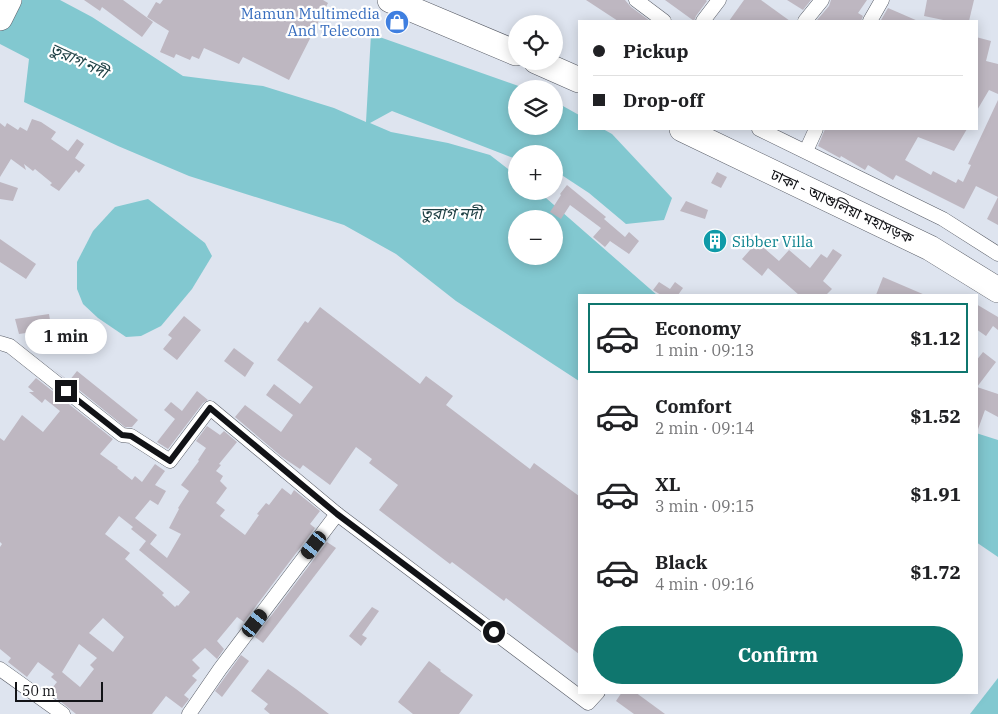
<!DOCTYPE html>
<meta charset="utf-8">
<style>
body{margin:0;font-family:"IBM Plex Serif","Noto Sans Bengali",serif;background:#f2f2f2;color:#202124;height:100vh;display:flex;flex-direction:column;font-size:19px;white-space:nowrap}
*{box-sizing:border-box;margin:0}
p{font-size:16px;color:#757577}
.icon{flex:none;width:28px;height:28px;fill:none;stroke:currentColor;stroke-width:2;stroke-linecap:round;stroke-linejoin:round}
.map{position:relative;flex:1;overflow:hidden}
.panel{position:absolute;left:578px;top:294px;width:400px;height:400px;display:flex;flex-direction:column;background:#fff;border-radius:0px;box-shadow:0 2px 12px #0003}
.panel>*{flex:none}
.hud{position:absolute;left:578px;top:20px;width:400px;height:110px;border-radius:0px;box-shadow:0 2px 12px #0003;display:grid;align-content:center;height:110px;padding:0 15px;background:#fff}
.fabs{position:absolute;left:508px;top:15px;display:grid;gap:10px}
.fabs a{display:grid;place-items:center;width:55px;height:55px;border-radius:50%;background:#fff;box-shadow:0 2px 12px #0003;font-size:25px}
.scale{position:absolute;left:15px;bottom:12px;width:88px;box-sizing:border-box;padding-left:5px;border:2px solid #121317;border-top:0;font-size:14px;line-height:18px;white-space:nowrap;color:#121317;-webkit-text-stroke:4px #fff;paint-order:stroke}
.end{position:absolute;width:22px;height:22px;margin:-11px;border:6px solid #121317;background:#fff;box-shadow:0 0 0 2px #fff}
.from{border-radius:50%}
.bubble{position:absolute;height:35px;border-radius:18px;background:#fff;box-shadow:0 2px 12px #0003;font-size:16px;font-weight:700;line-height:35px;text-align:center}
.car{position:absolute;width:15px;height:30px;margin:-15px -8px;border-radius:6px;box-shadow:0 0 4px 1px #0007;background:linear-gradient(#222 24%,#8ab4d8 0 40%,#222 0 76%,#8ab4d8 0 86%,#222 0)}
.hud b{display:flex;align-items:center;gap:18px;height:48px;font-size:19px}
.hud b+b{border-top:1px solid #e0e0e0}
.hud i{width:12px;height:12px;background:#202124}
ul{padding:9px 0 0;list-style:none}
li{display:flex;align-items:center;gap:15px;height:70px;margin:0 10px 8px;padding:0 5px;border:2px solid transparent;border-radius:0px}
li div{flex:1}
li b{display:block;font-size:19px}
li em{font-style:normal;font-weight:700}
li.current{border-color:#0f766e}
li>.icon{width:45px;height:45px;stroke-width:1.5}
.cta{display:flex;gap:10px;margin-top:auto;padding:10px 15px}
.cta a{flex:1;height:58px;border-radius:30px;background:#0f766e;color:#fff;font-size:20px;font-weight:700;line-height:58px;text-align:center}
.map>svg:first-child{display:block}
.water{fill:#82c8d0;fill-rule:evenodd}
.building{fill:#beb7c1;fill-rule:evenodd}
.lines{fill:none;stroke-linecap:round;stroke-linejoin:round}
.street-casing{stroke:#575b65;stroke-width:15}
.highway-casing{stroke:#575b65;stroke-width:26}
.street{stroke:#fff;stroke-width:14}
.highway{stroke:#fff;stroke-width:25}
.route{stroke:#121317;stroke-width:6}
.labels{text-anchor:middle;dominant-baseline:central;stroke-width:4.5;stroke-linejoin:round;paint-order:stroke}
.shop-label{font-size:15px;fill:#366cbe;stroke:#fff;text-anchor:end}
.street-label{font-size:15px;fill:#121317;stroke:#fff}
.culture-label{font-size:15px;fill:#0d838f;stroke:#fff;text-anchor:start}
.water-label{font-size:16px;font-style:italic;fill:#1d3f43;stroke:#fff}
</style>
<div class="map">
<svg width="998" height="714" viewBox="0 0 998 714">
<rect width="100%" height="100%" fill="#dee4ef"/>
<g class="water">
<path d="M 0,0 L 60,0 L 92,17 L 183,76 L 263,86 L 334,108 L 366,122 L 371,34 L 527,89 L 516,89 L 516,126 L 554,126 L 554,101 L 579,115 L 579,129 L 603,129 L 612,134 L 672,198 L 664,220 L 626,224 L 589,193 L 554,170 L 554,154 L 516,154 L 516,159 L 392,111 L 370,123 L 391,132 L 448,143 L 490,155 L 516,175 L 516,191 L 538,191 L 657,295 L 579,295 L 579,381 L 456,301 L 396,254 L 344,225 L 189,176 L 118,146 L 24,102 L 29,59 L 0,44 ZM 516,219 L 554,219 L 554,256 L 516,256 Z"/>
<polygon points="148,199 205,243 212,256 192,289 161,326 141,336 126,337 98,318 83,304 77,289 77,262 93,231 115,207"/>
<polygon points="976,433 998,440 998,557 976,542"/>
<polygon points="998,678 998,714 970,714"/>
</g>
<g class="building">
<polygon points="84,0 123,0 153,22 142,37 102,7 100,11"/>
<polygon points="163,0 323,0 328,3 289,80 243,57 239,64 204,48 199,59 192,56 190,60 176,54 174,58 160,52 169,31 147,17 156,2 160,4"/>
<polygon points="586,0 625,0 631,7 650,21 618,21"/>
<polygon points="665,0 706,0 707,1 696,16 694,21"/>
<polygon points="744,0 761,0 790,21 729,21"/>
<polygon points="787,0 811,0 803,10"/>
<polygon points="831,0 867,0 858,13 863,16 861,21 820,21 817,20 829,6"/>
<polygon points="927,0 974,0 969,21 948,21 924,16"/>
<polygon points="888,8 918,21 881,20"/>
<polygon points="976,37 991,41 986,61 998,64 998,94 989,90 976,112"/>
<polygon points="998,100 998,197 976,186 964,209 896,175 893,180 868,165 865,170 841,156 840,158 818,146 825,129 967,129 954,151 918,137 905,160 931,175 933,171 956,183 958,179 963,182 971,165 968,164"/>
<polygon points="32,119 41,122 56,132 51,139 68,151 77,139 84,144 75,158 85,165 79,173 76,170 59,191 50,185 52,183 35,169 33,171 24,164 26,170 11,159 0,177 0,123 5,127 7,123 18,130 20,127 27,131"/>
<polygon points="717,172 727,177 721,188 711,183"/>
<polygon points="0,182 18,188 13,201 0,199"/>
<polygon points="567,185 606,217 604,219 625,237 629,232 639,241 629,254 610,241 605,247 593,237 601,228 570,205 561,219 550,212 561,195 560,194"/>
<polygon points="998,197 998,225 987,219"/>
<polygon points="686,201 708,210 705,219 680,211"/>
<polygon points="716,231 726,239 715,252 705,244"/>
<polygon points="0,239 36,264 26,279 0,262"/>
<polygon points="757,242 779,261 789,250 810,268 821,254 827,258 833,249 842,255 823,281 832,289 826,295 799,295 768,268 762,276 742,259"/>
<polygon points="883,277 925,295 876,295"/>
<polygon points="659,282 670,289 675,282 683,288 678,295 661,295 653,290"/>
<polygon points="976,304 998,317 998,330 993,326 986,336 976,329"/>
<polygon points="320,307 420,384 426,376 453,396 446,405 530,469 534,463 579,496 579,654 506,598 504,601 452,562 450,564 379,510 398,485 369,463 372,459 356,447 330,485 303,465 300,469 282,457 235,417 245,405 281,432 293,415 266,395 274,384 300,404 313,387 277,360 305,321 308,323"/>
<polygon points="49,314 51,326 70,341 62,352 41,336 40,331 19,334 15,319"/>
<polygon points="184,316 201,330 177,360 163,349 172,338 168,335"/>
<polygon points="234,348 254,363 245,377 224,361"/>
<polygon points="983,352 996,362 977,387 998,394 998,417 985,410 977,432 976,361"/>
<polygon points="52,368 69,381 77,371 138,420 132,427 125,427"/>
<path d="M 36,378 L 113,439 L 100,454 L 118,467 L 117,468 L 132,480 L 135,476 L 142,482 L 155,464 L 165,471 L 155,485 L 166,491 L 158,505 L 150,500 L 135,518 L 157,535 L 150,544 L 167,558 L 181,534 L 169,528 L 179,509 L 178,508 L 189,491 L 181,485 L 199,461 L 198,460 L 206,448 L 196,441 L 207,426 L 220,435 L 224,431 L 237,442 L 219,464 L 221,465 L 216,471 L 223,476 L 220,481 L 227,488 L 216,503 L 225,510 L 220,516 L 245,535 L 259,515 L 257,514 L 266,503 L 269,505 L 282,488 L 291,495 L 294,490 L 320,511 L 310,524 L 315,528 L 244,622 L 237,617 L 217,641 L 224,649 L 217,659 L 205,648 L 192,660 L 200,668 L 192,676 L 197,680 L 184,695 L 189,699 L 182,708 L 166,696 L 152,714 L 76,714 L 49,692 L 57,682 L 51,677 L 54,674 L 38,662 L 27,677 L 8,662 L 11,658 L 0,649 L 0,547 L 2,544 L 0,542 L 0,438 L 4,441 L 22,415 L 43,432 L 60,411 L 45,399 L 42,403 L 29,392 L 34,392 L 28,387 ZM 119,516 L 133,527 L 131,529 L 146,541 L 139,550 L 190,592 L 178,606 L 177,605 L 175,607 L 162,595 L 164,593 L 125,559 L 130,553 L 105,534 ZM 103,618 L 124,637 L 113,652 L 89,633 ZM 79,644 L 97,658 L 90,665 L 94,669 L 80,687 L 62,672 Z"/>
<polygon points="197,391 208,400 203,403 168,449 157,442 175,419 164,410 171,402 182,411"/>
<polygon points="327,542 336,548 263,643 255,637"/>
<polygon points="372,607 379,611 362,635 367,638 361,646 349,636"/>
<polygon points="241,655 249,661 222,697 215,691"/>
<polygon points="429,661 441,670 440,671 473,695 459,714 413,714 398,702"/>
<polygon points="268,669 296,689 329,714 270,714 264,709 268,704 251,691"/>
<polygon points="622,692 635,692 665,714 634,714 616,701"/>
</g>
<g class="lines">
<g class="street-casing">
<g id="street">
<polyline points="636,0 664,21"/>
<polyline points="703,21 719,0"/>
<polyline points="805,21 822,0"/>
<polyline points="870,21 882,0"/>
<polyline points="759,129 943,219 998,254"/>
<polyline points="806,151 816,129"/>
<polyline points="0,343 10,346 122,435 131,436 170,461 210,408 337,514"/>
<polyline points="0,669 63,714"/>
<polyline points="189,714 220,669 337,514 588,703 598,692"/>
</g>
</g>
<g class="highway-casing">
<g id="highway">
<polyline points="390,0 516,53"/>
<polyline points="0,18 9,0"/>
<polyline points="536,61 579,80"/>
<polyline points="682,129 930,248 998,290"/>
</g>
</g>
<use href="#street" class="street"/>
<use href="#highway" class="highway"/>
</g>
<g class="lines">
<polyline class="route" points="66,391 122,435 131,436 170,461 210,408 337,514 494,632"/>
</g>
<defs>
<g id="shop-disc" transform="scale(1.25)"><circle r="9.5" fill="#3f7fe0" stroke="#fff"/><path d="M-5-2.5h2.3a2.7 3.5 0 0 1 5.4 0H5L5.5 6h-11ZM-1.5-2.5h3a1.5 2.3 0 0 0-3 0Z" fill="#fff"/></g>
<g id="building-disc" transform="scale(1.25)"><circle r="9.5" fill="#0f9aa8" stroke="#fff"/><path d="M-4-6H4V6H1V3H-1V6H-4ZM-2.5-4.3h1.7v1.8h-1.7ZM.8-4.3h1.7v1.8H.8ZM-2.5-1h1.7V.8h-1.7ZM.8-1h1.7V.8H.8Z" fill="#fff"/></g>
</defs>
<g fill-rule="evenodd">
<use href="#shop-disc" x="397" y="22"/>
<use href="#building-disc" x="715" y="241"/>
</g>
<g class="labels">
<g class="shop-label">
<text x="380" y="13">Mamun Multimedia<tspan x="380" dy="17">And Telecom</tspan></text>
</g>
<g class="street-label">
<text transform="translate(842 206) rotate(25)">ঢাকা - আশুলিয়া মহাসড়ক</text>
</g>
<g class="culture-label">
<text x="732" y="241">Sibber Villa</text>
</g>
<g class="water-label">
<text transform="translate(79 60) rotate(25)">তুরাগ নদী</text>
<text x="451" y="213">তুরাগ নদী</text>
</g>
</g>
</svg>
<div class="fabs">
<a><svg class="icon" aria-label="locate" viewBox="0 0 24 24"><circle cx="12" cy="12" r="6"/><path d="M12 2v4M12 18v4M2 12h4M18 12h4"/></svg></a>
<a><svg class="icon" aria-label="layers" viewBox="0 0 24 24"><path d="M12 4l9 5-9 5-9-5zM3 14l9 5 9-5"/></svg></a>
<a>+</a>
<a>−</a>
</div>
<div class="scale">50 m</div>
<i class="end from" style="left:494px;top:632px"></i>
<i class="end" style="left:66px;top:391px"></i>
<div class="bubble" style="left:25px;top:319px;width:82px">1 min</div>
<i class="car" style="left:314px;top:545px;rotate:217deg"></i>
<i class="car" style="left:255px;top:623px;rotate:37deg"></i>
<div class="hud">
<b><i class="from"></i>Pickup</b>
<b><i></i>Drop-off</b>
</div>
<section class="panel">
<ul>
<li class="current"><svg class="icon" aria-label="car" viewBox="0 0 24 24"><path d="M5 17H2v-5l4-1 3-4h7l3 4 3 1v5h-3M9 17h6M6 11h13"/><circle cx="7" cy="17" r="2"/><circle cx="17" cy="17" r="2"/></svg><div><b>Economy</b><p>1 min · 09:13</p></div><em>$1.12</em></li>
<li><svg class="icon" aria-label="car" viewBox="0 0 24 24"><path d="M5 17H2v-5l4-1 3-4h7l3 4 3 1v5h-3M9 17h6M6 11h13"/><circle cx="7" cy="17" r="2"/><circle cx="17" cy="17" r="2"/></svg><div><b>Comfort</b><p>2 min · 09:14</p></div><em>$1.52</em></li>
<li><svg class="icon" aria-label="car" viewBox="0 0 24 24"><path d="M5 17H2v-5l4-1 3-4h7l3 4 3 1v5h-3M9 17h6M6 11h13"/><circle cx="7" cy="17" r="2"/><circle cx="17" cy="17" r="2"/></svg><div><b>XL</b><p>3 min · 09:15</p></div><em>$1.91</em></li>
<li><svg class="icon" aria-label="car" viewBox="0 0 24 24"><path d="M5 17H2v-5l4-1 3-4h7l3 4 3 1v5h-3M9 17h6M6 11h13"/><circle cx="7" cy="17" r="2"/><circle cx="17" cy="17" r="2"/></svg><div><b>Black</b><p>4 min · 09:16</p></div><em>$1.72</em></li>
</ul>
<div class="cta"><a>Confirm</a></div>
</section>
</div>
